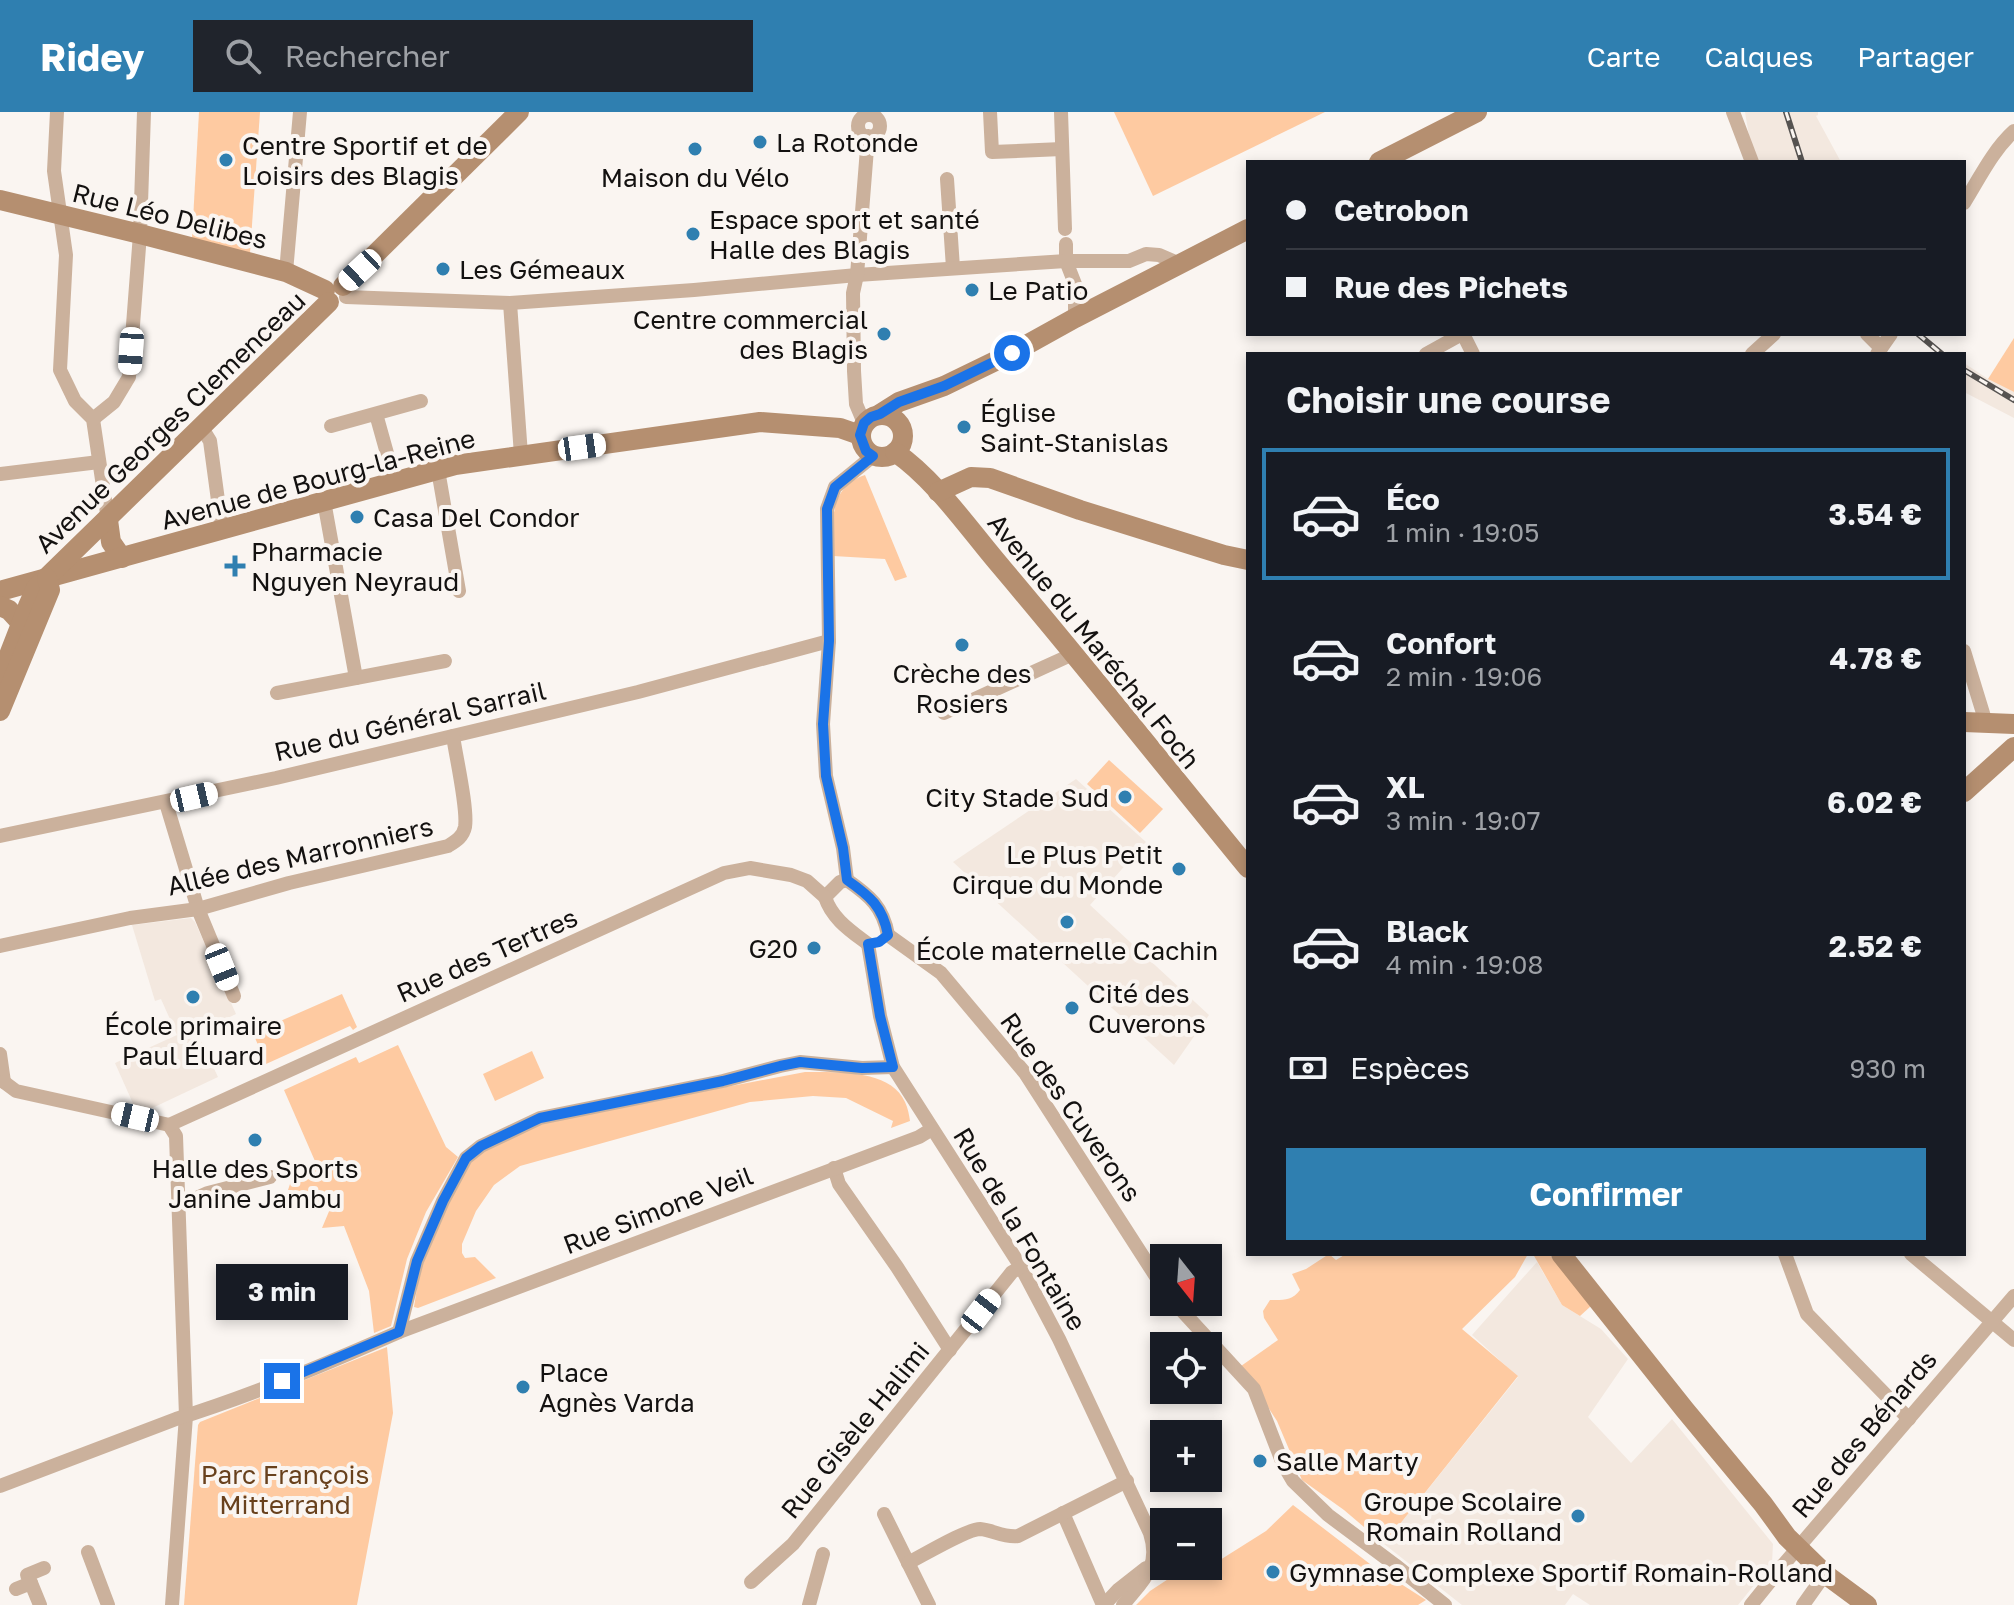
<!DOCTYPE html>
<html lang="fr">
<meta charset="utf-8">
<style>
body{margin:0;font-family:"Golos Text",sans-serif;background:#20242c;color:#f1f3f6;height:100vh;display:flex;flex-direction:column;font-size:30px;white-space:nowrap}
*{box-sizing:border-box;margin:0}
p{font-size:26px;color:#9ea1a6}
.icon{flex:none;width:44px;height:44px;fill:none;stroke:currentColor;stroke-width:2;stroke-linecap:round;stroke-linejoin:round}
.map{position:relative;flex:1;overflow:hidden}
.sheet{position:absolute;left:1246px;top:240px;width:720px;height:904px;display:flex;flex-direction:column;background:#171b24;border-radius:0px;box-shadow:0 4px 12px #0003}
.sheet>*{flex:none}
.banner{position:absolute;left:1246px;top:48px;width:720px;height:176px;border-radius:0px;box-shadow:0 4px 12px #0003;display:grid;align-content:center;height:176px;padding:0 40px;background:#171b24}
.needle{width:52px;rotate:163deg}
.controls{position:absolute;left:1150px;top:1132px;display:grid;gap:16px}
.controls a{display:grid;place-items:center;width:72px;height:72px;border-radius:0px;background:#171b24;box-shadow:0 4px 12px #0003;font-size:40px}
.end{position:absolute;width:36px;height:36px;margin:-18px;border:10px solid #1a73e8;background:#fff;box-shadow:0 0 0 4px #fff}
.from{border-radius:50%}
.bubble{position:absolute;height:56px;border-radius:0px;background:#171b24;box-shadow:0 4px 12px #0003;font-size:26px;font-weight:700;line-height:56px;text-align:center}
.car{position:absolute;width:24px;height:48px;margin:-24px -12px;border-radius:10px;box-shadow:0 0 6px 2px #0007;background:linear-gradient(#fff 24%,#345 0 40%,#fff 0 76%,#345 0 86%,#fff 0)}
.banner b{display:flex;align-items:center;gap:28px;height:76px;font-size:30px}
.banner b+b{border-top:2px solid #363941}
.banner i{width:20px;height:20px;background:#f1f3f6}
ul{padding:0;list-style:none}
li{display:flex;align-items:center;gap:24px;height:132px;margin:0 16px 12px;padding:0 24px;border:4px solid transparent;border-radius:0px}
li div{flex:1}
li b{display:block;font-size:30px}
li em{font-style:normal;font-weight:700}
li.active{border-color:#2f7fb0}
li>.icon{width:72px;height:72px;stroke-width:1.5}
h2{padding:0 40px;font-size:36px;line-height:96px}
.pay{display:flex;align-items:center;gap:20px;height:88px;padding:0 40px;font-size:30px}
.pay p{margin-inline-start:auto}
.primary-button{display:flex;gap:16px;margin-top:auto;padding:16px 40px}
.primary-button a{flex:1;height:92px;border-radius:0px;background:#2f7fb0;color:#fff;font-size:32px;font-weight:700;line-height:92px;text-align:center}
header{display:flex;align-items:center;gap:48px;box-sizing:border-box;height:112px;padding:0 40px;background:#2f7fb0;color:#fff}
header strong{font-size:38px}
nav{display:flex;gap:44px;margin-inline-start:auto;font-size:28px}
.search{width:560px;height:72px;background:#20242c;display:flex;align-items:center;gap:20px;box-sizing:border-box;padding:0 28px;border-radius:0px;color:#9ea1a6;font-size:30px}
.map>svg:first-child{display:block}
.built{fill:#f3e8df}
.green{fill:#fecaa1}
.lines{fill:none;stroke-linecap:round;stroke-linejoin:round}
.street{stroke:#cbb19c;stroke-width:14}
.secondary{stroke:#b58f70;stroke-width:20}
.rail-casing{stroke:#565351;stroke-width:6}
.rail{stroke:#faf5f1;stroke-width:3;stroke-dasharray:9;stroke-linecap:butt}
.route{stroke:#1a73e8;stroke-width:10}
.poi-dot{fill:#2f7fb0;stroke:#faf5f1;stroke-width:3}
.labels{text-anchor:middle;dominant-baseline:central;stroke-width:8;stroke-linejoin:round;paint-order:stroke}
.poi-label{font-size:26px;fill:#131110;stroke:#faf5f1;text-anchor:start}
.street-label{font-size:26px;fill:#131110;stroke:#faf5f1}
.park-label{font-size:26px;fill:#68411d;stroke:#faf5f1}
</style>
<header>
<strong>Ridey</strong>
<div class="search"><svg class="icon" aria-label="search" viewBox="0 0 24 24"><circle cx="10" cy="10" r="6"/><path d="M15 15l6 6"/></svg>Rechercher</div>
<nav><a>Carte</a><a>Calques</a><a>Partager</a></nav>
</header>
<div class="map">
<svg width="2014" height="1493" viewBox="0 0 2014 1493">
<rect width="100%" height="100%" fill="#faf5f1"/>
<g class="built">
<polygon points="1745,0 1818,0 1818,3 1816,4 1841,50 1759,50 1749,24"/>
<polygon points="1964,251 1988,267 2014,280 2014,306 1964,280"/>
<polygon points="1076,667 1146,730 1090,793 1209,903 1174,953 953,750"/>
<polygon points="191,806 195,810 236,902 197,921 218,965 148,998 135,996 115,951 177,923 161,887 155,889 132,813"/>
<polygon points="1537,1150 1562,1193 1601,1217 1628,1247 1588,1305 1631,1351 1672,1307 1773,1432 1772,1451 1738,1493 1590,1493 1573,1482 1565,1493 1462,1493 1384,1432 1518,1265 1472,1223"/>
</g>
<g class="green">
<polygon points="199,0 260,0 250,141 192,126"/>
<polygon points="1114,0 1325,0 1153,84"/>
<polygon points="2014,226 2014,280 1988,267"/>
<path d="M 865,363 L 907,465 L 895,469 L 885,447 L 833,444 C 833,412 827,376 865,363 Z"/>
<polygon points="1109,648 1163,697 1140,721 1087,672"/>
<polygon points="342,882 357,915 353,918 350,914 266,952 253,921"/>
<polygon points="398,933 446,1035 458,1045 426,1100 407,1147 391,1214 374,1221 369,1179 344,1114 322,1116 330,1097 288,1078 291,1069 318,1056 284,978 356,945 359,951"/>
<polygon points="532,939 544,966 495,989 483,962"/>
<path d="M 805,960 C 835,960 891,957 905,990 C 908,996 909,1003 910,1009 L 891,1016 L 893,1009 L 846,986 L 813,984 L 750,990 L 520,1054 L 494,1073 L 476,1099 L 462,1132 L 462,1141 L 465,1146 L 475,1145 L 496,1166 L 418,1196 L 414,1195 L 421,1151 L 452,1082 L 475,1044 L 543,1010 Z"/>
<path d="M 1329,1142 L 1336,1148 L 1346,1142 L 1528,1142 L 1515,1165 L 1462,1217 L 1518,1264 L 1384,1432 L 1344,1398 L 1302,1368 L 1277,1309 L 1241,1254 L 1278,1228 L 1264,1206 L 1263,1199 L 1270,1188 C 1283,1188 1292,1189 1300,1178 L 1292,1162 L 1306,1157 Z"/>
<polygon points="1533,1142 1549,1142 1591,1194 1580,1204 1562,1193"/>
<polygon points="387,1235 393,1301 357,1493 184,1493 198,1313 200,1310"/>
<polygon points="1293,1393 1370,1452 1426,1488 1418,1493 1136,1493 1150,1479 1182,1458 1180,1454 1208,1454 1208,1434 1210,1433 1220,1448 1266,1419"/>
</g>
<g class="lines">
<g class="street">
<polyline points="57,0 54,59 66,143 60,258 75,289 93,307 108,408"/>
<polyline points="990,0 992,40 1062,37"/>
<polyline points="1061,0 1065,117"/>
<polyline points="1733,0 1752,50"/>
<circle cx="869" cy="14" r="11"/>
<polyline points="947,67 953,156"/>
<path d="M 1964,91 C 1979,67 1993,38 2014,19"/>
<polyline points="1066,132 1066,149 1075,172 1075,206"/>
<polyline points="286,160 300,0"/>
<polyline points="346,185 510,191 694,178 857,163 1066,149 1129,149 1146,142 1159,143 1180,152"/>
<polyline points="510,191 521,343"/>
<polyline points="1463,222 1473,242"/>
<polyline points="1867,222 1881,236"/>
<polyline points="1426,242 1462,222"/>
<polyline points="1752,242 1774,222"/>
<polyline points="1877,242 1891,222"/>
<polyline points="376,302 395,370"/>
<polyline points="93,307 114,290 129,265 140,122 144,0"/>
<polyline points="864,311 856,292 854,259 853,181 857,163 868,24"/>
<polyline points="331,314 421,289"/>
<polyline points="202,316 210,329 222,418"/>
<polyline points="438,358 459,479"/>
<polyline points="0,362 99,350"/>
<polyline points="324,389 356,566"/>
<polyline points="1964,539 1986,611"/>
<polyline points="277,581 445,549"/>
<polyline points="944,601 1073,542"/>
<polyline points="166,691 198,797 234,884"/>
<polyline points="0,724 276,666 638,580 829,529"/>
<polyline points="847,768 843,736 826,664 823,612 829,529 827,397 835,375 873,344"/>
<path d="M 847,768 L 840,770 L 825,785 C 832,807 851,819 868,832"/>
<path d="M 847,768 C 870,784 883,795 888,823"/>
<polyline points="888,823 941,861 1025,961 1164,1177"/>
<path d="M 868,832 L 880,904 L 893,955 L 1021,1155 L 1059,1227 L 1150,1421 C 1161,1455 1143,1468 1123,1493"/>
<path d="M 0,834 L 130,806 L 198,797 L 289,771 L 448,734 C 456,729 463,725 465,715 C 468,697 456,645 453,624"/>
<polyline points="0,942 4,970"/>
<polyline points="4,970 16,979 165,1012 169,1013 176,1024 186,1304 172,1493"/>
<polyline points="169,1013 724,761 750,756 791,763 807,769 825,785"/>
<polyline points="834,1056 839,1072 897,1155 950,1238"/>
<polyline points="179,1094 208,1081 270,1065"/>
<polyline points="1785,1142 1807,1202 1909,1307"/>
<polyline points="1911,1142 2014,1228"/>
<polyline points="1174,1190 1254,1277 1283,1352 1293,1369 1328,1403 1395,1453 1445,1493"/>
<polyline points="399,1220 417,1149 443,1089 466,1046 481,1034 540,1006 723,969 780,954 800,950 862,956 893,955"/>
<path d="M 0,1374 L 176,1307 C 253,1283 326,1252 399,1220 L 919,1025 L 932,1017"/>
<polyline points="1063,1401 1103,1493"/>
<polyline points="884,1402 929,1493"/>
<polyline points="88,1440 108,1493"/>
<path d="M 908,1451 C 922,1444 967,1417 980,1417 C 993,1418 1004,1426 1018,1424 L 1127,1369"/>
<polyline points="751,1470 793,1432 1012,1160 1021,1155"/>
<polyline points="31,1471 27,1463 44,1456"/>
<polyline points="16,1477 31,1471 40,1493"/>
<polyline points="809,1493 823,1442"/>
<polyline points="1104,1493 1118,1478 1146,1456"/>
<polyline points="1751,1493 1784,1452 2014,1184"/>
<polyline points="1803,1493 1825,1462"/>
</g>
<g class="secondary">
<polyline points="1379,50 1477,0"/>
<polyline points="0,88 140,122 286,160 325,178"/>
<polyline points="343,174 519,0"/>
<polyline points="880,302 899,290 944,274 1012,241 1075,206 1248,117"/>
<circle cx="882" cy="324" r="21"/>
<path d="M 895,340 C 937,369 970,419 1003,457 C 1086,555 1166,656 1248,756"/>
<polyline points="938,380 971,365 990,366 1080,398 1224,443 1248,448"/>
<polyline points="108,408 111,430 122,446"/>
<polyline points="0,479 455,353 760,310 840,316 860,323"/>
<polyline points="0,494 9,498 21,511"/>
<polyline points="0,566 28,494 36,476 329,190"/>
<polyline points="0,599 50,478 47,466"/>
<polyline points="1964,610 2014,612"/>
<polyline points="1964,680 2014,635"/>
<polyline points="1561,1142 1685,1298 1763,1392 1787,1425 1825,1462 1867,1493"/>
</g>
<g class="rail-casing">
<g id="rail">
<polyline points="1786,0 1802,50"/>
<polyline points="1918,222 1942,242"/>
<polyline points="1964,258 2014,288"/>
</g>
</g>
<use href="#rail" class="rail"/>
</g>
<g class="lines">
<path class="route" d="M 282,1269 L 399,1220 L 417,1149 L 443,1089 L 466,1046 L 481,1034 L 540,1006 L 723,969 L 780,954 L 800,950 L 862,956 L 893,955 L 880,904 L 868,832 L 879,830 L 888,823 C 883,795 870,784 847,768 L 843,736 L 826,664 L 823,612 L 829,529 L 827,397 L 835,375 L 873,344 L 866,339 L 860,323 L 864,311 L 871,305 L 880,302 L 899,290 L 944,274 L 1012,241"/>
</g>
<g class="poi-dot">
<circle cx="760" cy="30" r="8"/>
<circle cx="695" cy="37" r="8"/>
<circle cx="226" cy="48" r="8"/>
<circle cx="693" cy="122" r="8"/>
<circle cx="443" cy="157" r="8"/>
<circle cx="972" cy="178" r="8"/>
<circle cx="884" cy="222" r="8"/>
<circle cx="964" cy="315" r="8"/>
<circle cx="357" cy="405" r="8"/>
<path d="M231 442h8v8h8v8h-8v8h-8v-8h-8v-8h8z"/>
<circle cx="962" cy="533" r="8"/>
<circle cx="1125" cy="685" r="8"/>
<circle cx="1179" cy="757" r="8"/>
<circle cx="1067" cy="810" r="8"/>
<circle cx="814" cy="836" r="8"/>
<circle cx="193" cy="885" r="8"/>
<circle cx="1072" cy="896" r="8"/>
<circle cx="255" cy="1028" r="8"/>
<circle cx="523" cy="1275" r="8"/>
<circle cx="1260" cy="1349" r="8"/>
<circle cx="1578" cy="1404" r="8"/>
<circle cx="1273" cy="1460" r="8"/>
</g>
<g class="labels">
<g class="poi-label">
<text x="776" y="30">La Rotonde</text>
<text x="242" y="33">Centre Sportif et de<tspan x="242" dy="30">Loisirs des Blagis</tspan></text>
<text x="695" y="65" text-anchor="middle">Maison du Vélo</text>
<text x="709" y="107">Espace sport et santé<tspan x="709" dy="30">Halle des Blagis</tspan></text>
<text x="459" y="157">Les Gémeaux</text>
<text x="988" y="178">Le Patio</text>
<text x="868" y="207" text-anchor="end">Centre commercial<tspan x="868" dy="30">des Blagis</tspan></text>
<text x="980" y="300">Église<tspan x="980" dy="30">Saint-Stanislas</tspan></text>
<text x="373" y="405">Casa Del Condor</text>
<text x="251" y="439">Pharmacie<tspan x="251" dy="30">Nguyen Neyraud</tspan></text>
<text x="962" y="561" text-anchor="middle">Crèche des<tspan x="962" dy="30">Rosiers</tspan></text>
<text x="1109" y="685" text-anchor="end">City Stade Sud</text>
<text x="1163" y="742" text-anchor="end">Le Plus Petit<tspan x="1163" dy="30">Cirque du Monde</tspan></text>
<text x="798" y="836" text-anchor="end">G20</text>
<text x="1067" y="838" text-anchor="middle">École maternelle Cachin</text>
<text x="1088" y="881">Cité des<tspan x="1088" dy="30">Cuverons</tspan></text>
<text x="193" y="913" text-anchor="middle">École primaire<tspan x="193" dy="30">Paul Éluard</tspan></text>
<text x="255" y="1056" text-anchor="middle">Halle des Sports<tspan x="255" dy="30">Janine Jambu</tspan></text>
<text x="539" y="1260">Place<tspan x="539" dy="30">Agnès Varda</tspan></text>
<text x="1276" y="1349">Salle Marty</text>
<text x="1562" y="1389" text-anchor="end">Groupe Scolaire<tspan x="1562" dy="30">Romain Rolland</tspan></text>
<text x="1289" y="1460">Gymnase Complexe Sportif Romain-Rolland</text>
</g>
<g class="street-label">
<text transform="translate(170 104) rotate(14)">Rue Léo Delibes</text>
<text transform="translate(170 310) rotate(-44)">Avenue Georges Clemenceau</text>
<text transform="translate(318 367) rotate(-15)">Avenue de Bourg-la-Reine</text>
<text transform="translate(1094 529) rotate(51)">Avenue du Maréchal Foch</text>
<text transform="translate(410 609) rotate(-13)">Rue du Général Sarrail</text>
<text transform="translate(300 744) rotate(-13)">Allée des Marronniers</text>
<text transform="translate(487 843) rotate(-24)">Rue des Tertres</text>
<text transform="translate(1071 995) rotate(55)">Rue des Cuverons</text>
<text transform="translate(658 1098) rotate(-21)">Rue Simone Veil</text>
<text transform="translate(1020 1117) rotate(59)">Rue de la Fontaine</text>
<text transform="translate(855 1318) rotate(-51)">Rue Gisèle Halimi</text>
<text transform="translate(1864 1322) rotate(-50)">Rue des Bénards</text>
</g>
<g class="park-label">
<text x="285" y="1362">Parc François<tspan x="285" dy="30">Mitterrand</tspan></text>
</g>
</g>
</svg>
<div class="controls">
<a><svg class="needle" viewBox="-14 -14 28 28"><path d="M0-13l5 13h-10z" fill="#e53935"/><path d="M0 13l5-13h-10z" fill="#9ea1a6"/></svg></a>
<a><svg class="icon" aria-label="locate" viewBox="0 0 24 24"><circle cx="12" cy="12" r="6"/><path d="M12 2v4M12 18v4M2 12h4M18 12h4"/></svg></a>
<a>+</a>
<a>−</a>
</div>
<i class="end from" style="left:1012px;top:241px"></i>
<i class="end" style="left:282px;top:1269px"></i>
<div class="bubble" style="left:216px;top:1152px;width:132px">3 min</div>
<i class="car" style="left:360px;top:158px;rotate:227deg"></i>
<i class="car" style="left:131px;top:239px;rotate:184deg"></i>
<i class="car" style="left:582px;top:335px;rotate:82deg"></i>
<i class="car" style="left:194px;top:685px;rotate:77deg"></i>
<i class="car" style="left:222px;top:855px;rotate:158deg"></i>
<i class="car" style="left:135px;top:1005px;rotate:283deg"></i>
<i class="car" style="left:981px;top:1199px;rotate:38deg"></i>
<div class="banner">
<b><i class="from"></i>Cetrobon</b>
<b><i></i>Rue des Pichets</b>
</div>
<section class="sheet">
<h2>Choisir une course</h2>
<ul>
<li class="active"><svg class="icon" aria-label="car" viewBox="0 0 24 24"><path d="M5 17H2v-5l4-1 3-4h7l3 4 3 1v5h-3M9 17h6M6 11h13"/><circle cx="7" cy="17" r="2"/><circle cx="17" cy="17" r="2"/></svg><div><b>Éco</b><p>1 min · 19:05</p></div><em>3.54 €</em></li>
<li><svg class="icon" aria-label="car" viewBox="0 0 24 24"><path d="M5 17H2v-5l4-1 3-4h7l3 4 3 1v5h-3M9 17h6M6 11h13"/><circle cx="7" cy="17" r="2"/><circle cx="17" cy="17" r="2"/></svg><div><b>Confort</b><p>2 min · 19:06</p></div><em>4.78 €</em></li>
<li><svg class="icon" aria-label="car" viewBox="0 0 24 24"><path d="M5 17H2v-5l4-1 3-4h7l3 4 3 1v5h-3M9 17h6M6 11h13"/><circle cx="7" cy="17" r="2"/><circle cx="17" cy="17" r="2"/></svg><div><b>XL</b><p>3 min · 19:07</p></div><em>6.02 €</em></li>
<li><svg class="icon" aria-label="car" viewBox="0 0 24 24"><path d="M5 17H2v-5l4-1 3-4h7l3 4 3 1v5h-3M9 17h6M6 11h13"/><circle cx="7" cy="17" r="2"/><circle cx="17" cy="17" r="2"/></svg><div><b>Black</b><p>4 min · 19:08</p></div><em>2.52 €</em></li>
</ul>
<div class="pay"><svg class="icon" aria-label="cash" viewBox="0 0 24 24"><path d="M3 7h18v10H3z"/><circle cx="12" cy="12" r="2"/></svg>Espèces<p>930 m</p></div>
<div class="primary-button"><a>Confirmer</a></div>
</section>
</div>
